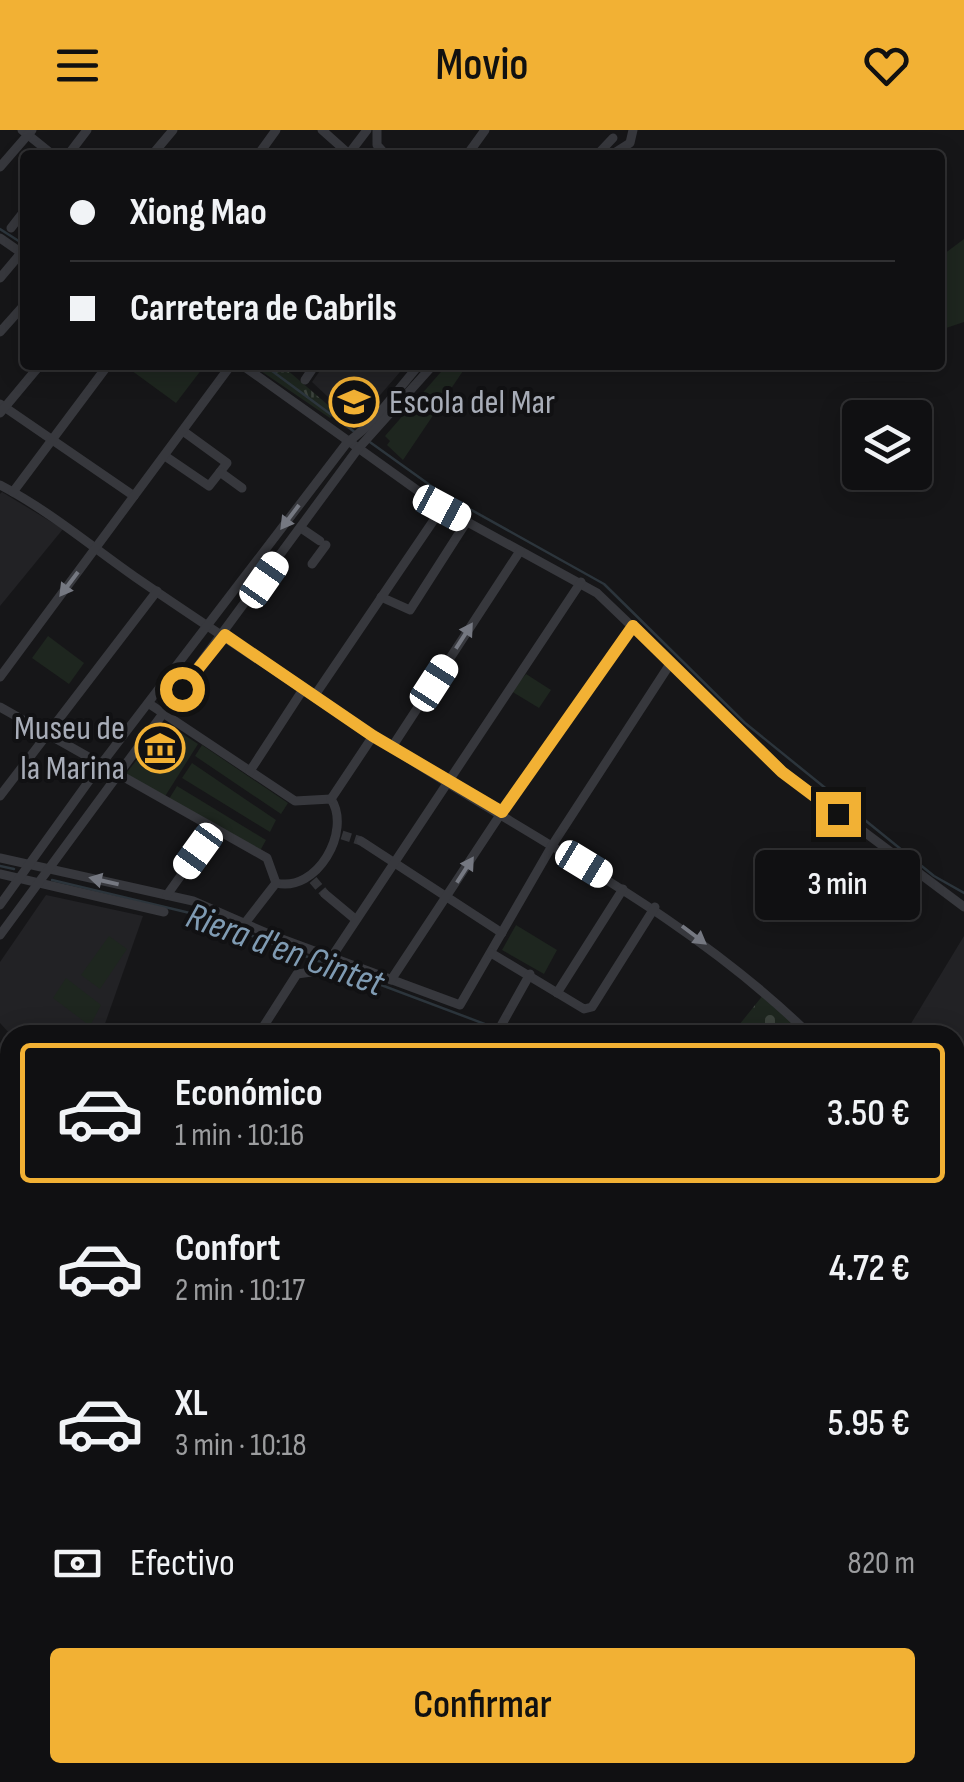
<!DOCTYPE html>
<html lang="es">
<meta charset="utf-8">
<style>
body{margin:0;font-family:"Sofia Sans Condensed",sans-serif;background:#1e1e20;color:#f1f3f6;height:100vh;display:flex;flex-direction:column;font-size:38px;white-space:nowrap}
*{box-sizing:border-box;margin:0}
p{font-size:32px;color:#9c9d9f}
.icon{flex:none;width:55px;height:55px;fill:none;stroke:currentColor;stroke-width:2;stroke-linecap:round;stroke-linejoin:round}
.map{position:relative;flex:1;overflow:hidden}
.panel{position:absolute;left:0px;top:895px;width:965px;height:758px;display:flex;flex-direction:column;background:#101012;border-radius:30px 30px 0 0;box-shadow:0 5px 25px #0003,0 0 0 2px #303032}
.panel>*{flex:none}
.top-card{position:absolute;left:20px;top:20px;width:925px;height:220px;border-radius:10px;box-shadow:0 5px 25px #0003,0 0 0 2px #303032;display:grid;align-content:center;height:220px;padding:0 50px;background:#101012}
.buttons{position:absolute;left:842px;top:270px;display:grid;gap:20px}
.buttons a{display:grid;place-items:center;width:90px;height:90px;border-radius:10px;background:#101012;box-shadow:0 5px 25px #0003,0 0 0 2px #303032;font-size:50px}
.end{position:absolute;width:45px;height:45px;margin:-22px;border:12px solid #f2b134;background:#111;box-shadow:0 0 0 5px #111}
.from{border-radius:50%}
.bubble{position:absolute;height:70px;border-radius:10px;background:#101012;box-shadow:0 5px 25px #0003,0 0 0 2px #303032;font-size:32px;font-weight:600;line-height:70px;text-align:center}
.car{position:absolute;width:30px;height:60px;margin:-30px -15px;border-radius:12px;box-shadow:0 0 8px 2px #0007;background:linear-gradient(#fff 24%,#345 0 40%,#fff 0 76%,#345 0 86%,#fff 0)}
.top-card b{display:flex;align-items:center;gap:35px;height:95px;font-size:38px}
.top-card b+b{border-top:2px solid #303032}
.top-card i{width:25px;height:25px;background:#f1f3f6}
ul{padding:18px 0 0;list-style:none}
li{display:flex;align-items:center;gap:30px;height:140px;margin:0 20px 15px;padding:0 30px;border:5px solid transparent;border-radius:10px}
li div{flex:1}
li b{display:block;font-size:38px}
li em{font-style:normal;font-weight:600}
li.on{border-color:#f2b134}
li>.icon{width:90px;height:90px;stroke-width:1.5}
.pay{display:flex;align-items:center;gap:25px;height:110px;padding:0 50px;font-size:38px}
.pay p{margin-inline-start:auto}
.primary-button{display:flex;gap:20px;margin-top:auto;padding:20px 50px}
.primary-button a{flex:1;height:115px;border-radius:10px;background:#f2b134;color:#111;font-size:40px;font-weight:600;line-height:115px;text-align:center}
header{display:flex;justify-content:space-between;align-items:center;height:130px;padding:0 50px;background:#f2b134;color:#111;font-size:45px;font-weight:600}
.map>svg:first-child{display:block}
.built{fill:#222225}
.grass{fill:url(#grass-tufts)}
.cemetery{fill:url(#cemetery-stones)}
.green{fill:#1e261f}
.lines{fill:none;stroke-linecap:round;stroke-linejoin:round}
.stream{stroke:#2c353c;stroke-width:2.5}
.minor-tunnel{stroke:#333438;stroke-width:9;stroke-dasharray:9 4.5;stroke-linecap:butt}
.minor{stroke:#37383d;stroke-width:9}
.highway{stroke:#63666e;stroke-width:14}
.oneway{fill:#757881}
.route{stroke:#f2b134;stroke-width:12}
.labels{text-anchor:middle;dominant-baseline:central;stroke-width:8;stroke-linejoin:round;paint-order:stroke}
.poi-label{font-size:35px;fill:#a8adb8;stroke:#111113;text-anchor:start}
.water-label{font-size:38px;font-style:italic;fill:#7f9bb3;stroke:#111113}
</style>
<header><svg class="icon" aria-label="menu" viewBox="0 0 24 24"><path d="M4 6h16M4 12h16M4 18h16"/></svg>Movio<svg class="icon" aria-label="heart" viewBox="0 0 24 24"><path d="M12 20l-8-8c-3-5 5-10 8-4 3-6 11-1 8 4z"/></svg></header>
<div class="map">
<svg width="964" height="1652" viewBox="0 0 964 1652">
<defs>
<pattern id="grass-tufts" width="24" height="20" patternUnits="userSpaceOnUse" patternTransform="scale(2.5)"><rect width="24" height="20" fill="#1e261f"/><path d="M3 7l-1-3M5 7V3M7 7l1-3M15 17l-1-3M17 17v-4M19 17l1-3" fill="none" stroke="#3c433d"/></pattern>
<pattern id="cemetery-stones" width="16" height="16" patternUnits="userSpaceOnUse" patternTransform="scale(2.5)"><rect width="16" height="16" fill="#1e261f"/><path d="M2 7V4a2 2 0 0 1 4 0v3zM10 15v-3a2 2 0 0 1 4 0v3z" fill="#3c433d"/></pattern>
</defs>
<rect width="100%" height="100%" fill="#161618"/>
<g class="built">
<polygon points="324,235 406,235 356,293 312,252"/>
<polygon points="2,362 63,399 0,476 0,364"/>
<polygon points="46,765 143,786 101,905 11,905 0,893 0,832"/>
<polygon points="964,806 964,1042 957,1042 956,1049 964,1052 964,1242 955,1252 955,905 904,905"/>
</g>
<polygon class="grass" points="252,235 286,239 335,281 330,288"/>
<polygon class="cemetery" points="764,864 807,905 731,905"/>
<g class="green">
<polygon points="964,109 964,192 940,200 940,127"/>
<polygon points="124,235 205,235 176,273"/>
<polygon points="447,235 467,235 403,330 387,315 390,311 385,306"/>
<polygon points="48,506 84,533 69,554 32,528"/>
<polygon points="526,544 551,560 539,578 511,561"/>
<polygon points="166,593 198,614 164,668 124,646"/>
<polygon points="202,615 288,673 281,684 195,626"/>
<polygon points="192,633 276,690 270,702 182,648"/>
<polygon points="177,656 266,710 260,721 169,669"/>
<polygon points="516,795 557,820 544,844 502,820"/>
<polygon points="109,806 127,819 100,859 81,845"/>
<polygon points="66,848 101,875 90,896 53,868"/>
<polygon points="0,914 10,921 10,997 0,990"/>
</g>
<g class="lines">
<g class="stream">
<polyline points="0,99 25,115"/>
<polyline points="264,235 356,303"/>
<polyline points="367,310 441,363 604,454 745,593 934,746 964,763"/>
<polyline points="0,736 14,739"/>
<polyline points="52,750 194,784 321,832"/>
<polyline points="328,835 514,905"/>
<polyline points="957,1046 964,1048"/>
<polyline points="0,1104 10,1107"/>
<polyline points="0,1275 10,1280"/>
<polyline points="955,1601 964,1603"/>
<polyline points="703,1652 704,1642"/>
</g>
<g class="minor-tunnel">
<polyline points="342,705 361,711"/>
<polyline points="313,750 325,764"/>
</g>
<g class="minor">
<polyline points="22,0 53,25"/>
<polyline points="322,0 349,24"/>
<polyline points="377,0 377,15 386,25"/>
<polyline points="68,25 87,0"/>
<polyline points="152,25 173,0"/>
<polyline points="258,25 276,0"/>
<polyline points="348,25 367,0"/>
<polyline points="467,25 485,0"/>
<polyline points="597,25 613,8"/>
<polyline points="611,25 630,13 633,0"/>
<polyline points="0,37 32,0"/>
<polyline points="11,98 25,80"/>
<polyline points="0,108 23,124"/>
<polyline points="0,148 21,123"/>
<polyline points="0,202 25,174"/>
<polyline points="242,235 442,378 597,463 783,641 964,777"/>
<polyline points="305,250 315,235"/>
<polyline points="0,274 134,366"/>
<polyline points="0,283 40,235"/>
<polyline points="183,301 227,333 220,342"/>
<polyline points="165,326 209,356 220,342 242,358"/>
<path d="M 0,355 C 50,381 92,417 138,449 C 215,502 294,553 372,605 C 521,704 682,779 810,905"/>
<polyline points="13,362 108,235"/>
<polyline points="301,398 320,411"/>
<polyline points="312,434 326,415"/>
<polyline points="381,467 410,480 467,391"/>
<polyline points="0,547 231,235"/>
<polyline points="315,565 442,378"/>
<path d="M 0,577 L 267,728 L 276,753 C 317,763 352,701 331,669 L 295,671 L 151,575"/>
<polyline points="392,617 520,421"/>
<polyline points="250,641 304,558"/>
<polyline points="0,666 157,461"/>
<polyline points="331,669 373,606"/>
<polyline points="361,711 502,803"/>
<polyline points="0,728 193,771 271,805 460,875 553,714 670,534"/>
<polyline points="0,744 164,782"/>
<polyline points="325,764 355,789"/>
<polyline points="167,765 214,699"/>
<polyline points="0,775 99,637 346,314 371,293 419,235"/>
<polyline points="245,793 276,753"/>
<polyline points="0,805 357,320 433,235"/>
<polyline points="491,823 584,879 592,877 655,777"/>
<polyline points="391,850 502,682 633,495"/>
<polyline points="557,863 623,759"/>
<polyline points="502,894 530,844"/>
<polyline points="258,905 297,844 319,841 327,834 581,452"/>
<polyline points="0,1001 10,1010"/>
<polyline points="955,1011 964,998"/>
<polyline points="955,1068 964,1070"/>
<polyline points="0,1089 10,1075"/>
<polyline points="955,1233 957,1231"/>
<polyline points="0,1468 10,1492"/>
<polyline points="955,1515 964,1487"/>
<polyline points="955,1518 961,1536 955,1535"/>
<polyline points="26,1642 26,1652"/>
<polyline points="407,1652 419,1642"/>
<polyline points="828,1652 838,1644 964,1649"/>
</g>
<g class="highway">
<polyline points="955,1317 964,1306"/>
<polyline points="955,1347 964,1337"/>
<polyline points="622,1652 633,1642"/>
<polyline points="648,1652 659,1642"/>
</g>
</g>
<defs><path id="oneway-solid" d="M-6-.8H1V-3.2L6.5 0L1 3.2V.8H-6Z" transform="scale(2.5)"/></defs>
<g class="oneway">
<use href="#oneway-solid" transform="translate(290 387) rotate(127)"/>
<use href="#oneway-solid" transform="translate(69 454) rotate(127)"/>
<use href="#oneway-solid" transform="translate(464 506) rotate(-57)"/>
<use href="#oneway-solid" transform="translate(465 740) rotate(-57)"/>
<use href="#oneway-solid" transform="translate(104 751) rotate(-167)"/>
<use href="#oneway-solid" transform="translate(694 805) rotate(37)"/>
</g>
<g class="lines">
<polyline class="route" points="182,559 225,505 373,606 502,682 633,496 782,642 838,684"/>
</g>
<defs>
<g id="school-ring" transform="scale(2.5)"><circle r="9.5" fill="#111113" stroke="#f2b134" stroke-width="1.5"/><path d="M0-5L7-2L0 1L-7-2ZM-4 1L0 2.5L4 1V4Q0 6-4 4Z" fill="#f2b134"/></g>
<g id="museum-ring" transform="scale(2.5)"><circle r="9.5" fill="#111113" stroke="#f2b134" stroke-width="1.5"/><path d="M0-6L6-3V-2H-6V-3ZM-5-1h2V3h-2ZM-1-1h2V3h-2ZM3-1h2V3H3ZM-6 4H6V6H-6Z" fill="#f2b134"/></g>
</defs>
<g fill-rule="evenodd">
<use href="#school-ring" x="354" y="272"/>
<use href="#museum-ring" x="160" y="618"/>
</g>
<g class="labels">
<g class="poi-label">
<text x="389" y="272">Escola del Mar</text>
<text x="125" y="598" text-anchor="end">Museu de<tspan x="125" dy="40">la Marina</tspan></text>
</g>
<g class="water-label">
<text transform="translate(285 820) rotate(20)">Riera d'en Cintet</text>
</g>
</g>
</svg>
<div class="buttons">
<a><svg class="icon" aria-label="layers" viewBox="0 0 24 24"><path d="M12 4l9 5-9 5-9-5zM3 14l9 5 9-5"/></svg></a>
</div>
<i class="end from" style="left:182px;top:559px"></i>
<i class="end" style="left:838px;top:684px"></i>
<div class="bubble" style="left:755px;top:720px;width:165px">3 min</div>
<i class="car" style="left:442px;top:378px;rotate:118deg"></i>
<i class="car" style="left:264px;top:450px;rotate:35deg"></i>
<i class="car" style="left:434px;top:553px;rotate:33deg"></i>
<i class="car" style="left:198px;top:721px;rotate:216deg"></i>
<i class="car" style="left:584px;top:734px;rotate:121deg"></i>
<div class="top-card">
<b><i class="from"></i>Xiong Mao</b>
<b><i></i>Carretera de Cabrils</b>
</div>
<section class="panel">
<ul>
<li class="on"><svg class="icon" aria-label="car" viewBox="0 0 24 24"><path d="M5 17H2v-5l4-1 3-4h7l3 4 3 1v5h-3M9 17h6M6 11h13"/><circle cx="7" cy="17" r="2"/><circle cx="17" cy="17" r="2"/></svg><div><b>Económico</b><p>1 min · 10:16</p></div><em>3.50 €</em></li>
<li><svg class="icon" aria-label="car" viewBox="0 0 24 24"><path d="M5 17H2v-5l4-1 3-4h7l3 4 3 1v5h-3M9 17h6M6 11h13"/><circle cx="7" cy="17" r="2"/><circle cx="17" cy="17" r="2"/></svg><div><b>Confort</b><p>2 min · 10:17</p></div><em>4.72 €</em></li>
<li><svg class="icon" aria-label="car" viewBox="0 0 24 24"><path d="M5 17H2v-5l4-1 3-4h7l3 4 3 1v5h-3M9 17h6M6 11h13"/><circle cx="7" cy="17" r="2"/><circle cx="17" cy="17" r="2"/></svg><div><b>XL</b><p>3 min · 10:18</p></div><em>5.95 €</em></li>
</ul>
<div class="pay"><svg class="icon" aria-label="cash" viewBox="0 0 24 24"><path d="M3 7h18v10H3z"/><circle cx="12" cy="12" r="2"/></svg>Efectivo<p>820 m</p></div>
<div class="primary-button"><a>Confirmar</a></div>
</section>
</div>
